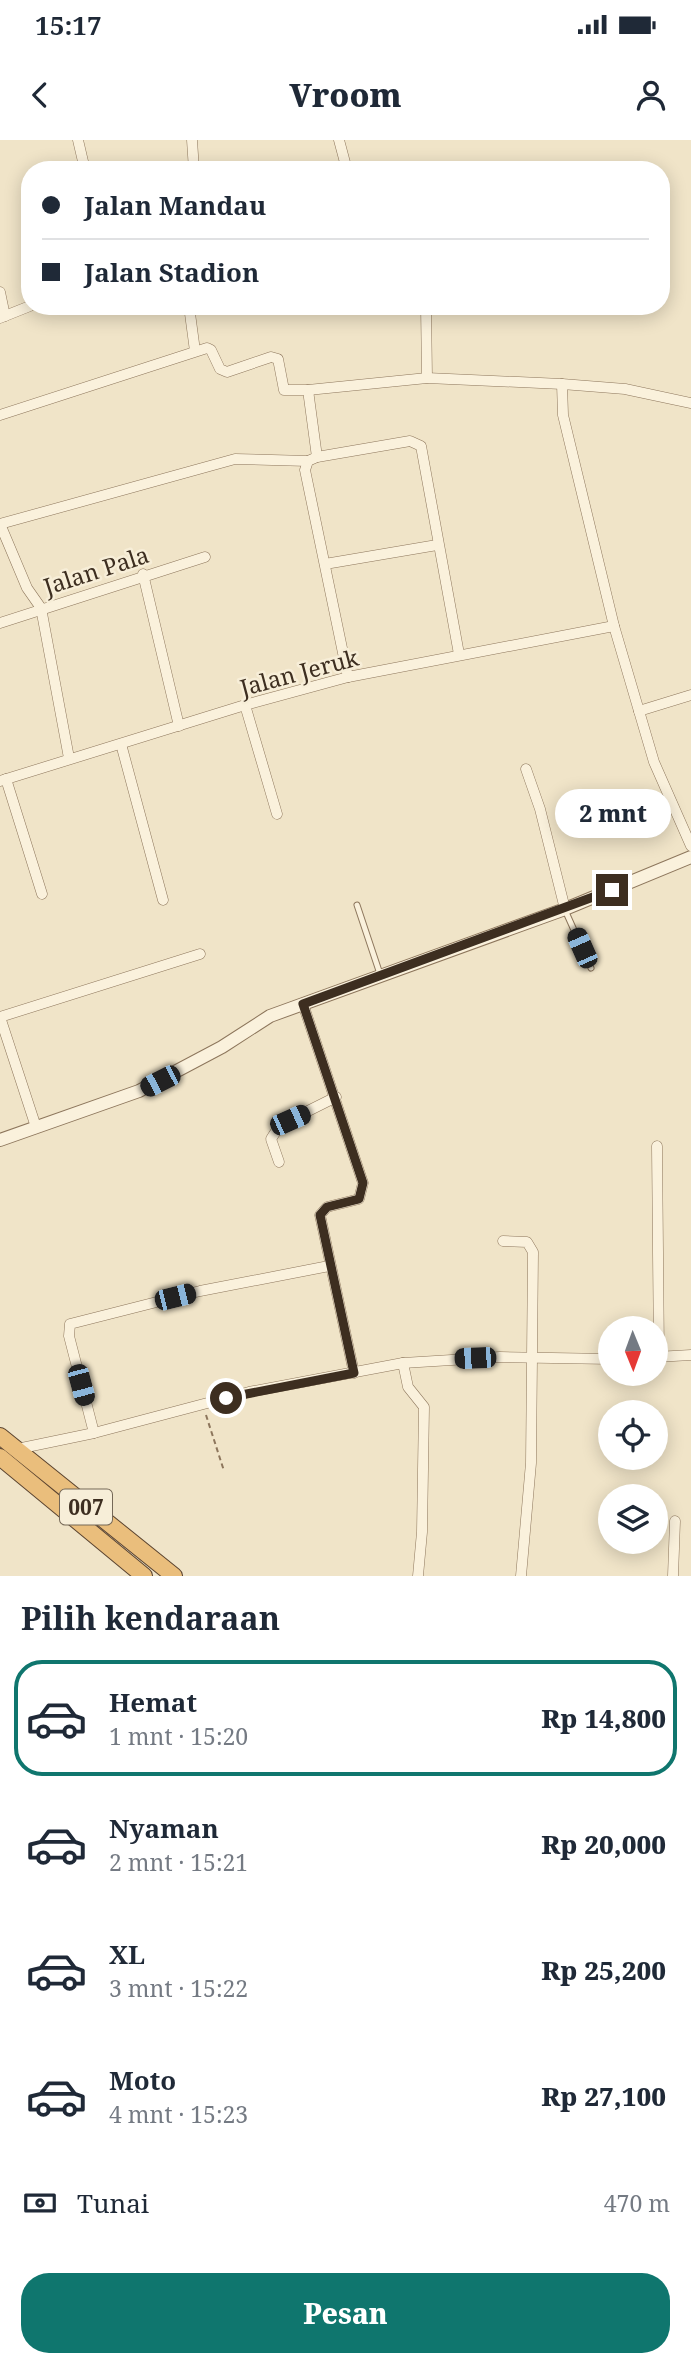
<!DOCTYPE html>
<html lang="id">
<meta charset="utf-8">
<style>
body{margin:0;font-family:"Noto Serif",serif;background:#f2f2f3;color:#1f2937;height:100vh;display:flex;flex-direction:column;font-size:26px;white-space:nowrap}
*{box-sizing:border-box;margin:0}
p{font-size:23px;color:#747a83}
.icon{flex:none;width:38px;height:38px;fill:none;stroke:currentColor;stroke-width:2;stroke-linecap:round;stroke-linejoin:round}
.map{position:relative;height:1436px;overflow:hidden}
.drawer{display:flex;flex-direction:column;background:#fff;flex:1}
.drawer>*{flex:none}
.guide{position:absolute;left:21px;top:21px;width:649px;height:154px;border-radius:28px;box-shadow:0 4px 18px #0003;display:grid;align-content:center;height:154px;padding:0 21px;background:#fff}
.needle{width:46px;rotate:179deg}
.tools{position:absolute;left:598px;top:1176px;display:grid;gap:14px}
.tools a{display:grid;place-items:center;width:70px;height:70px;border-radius:50%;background:#fff;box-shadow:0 4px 18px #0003;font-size:35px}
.end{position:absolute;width:32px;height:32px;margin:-16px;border:9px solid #3d2e20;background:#fff;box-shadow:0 0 0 4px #fff}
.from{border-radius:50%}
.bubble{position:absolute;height:49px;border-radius:24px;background:#fff;box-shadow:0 4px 18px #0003;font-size:23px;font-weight:800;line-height:49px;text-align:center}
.car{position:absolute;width:21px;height:42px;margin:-21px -10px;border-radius:9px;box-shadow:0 0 5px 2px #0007;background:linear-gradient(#222 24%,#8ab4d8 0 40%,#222 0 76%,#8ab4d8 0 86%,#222 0)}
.guide b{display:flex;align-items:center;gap:24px;height:66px;font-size:26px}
.guide b+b{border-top:2px solid #e0e1e3}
.guide i{width:18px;height:18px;background:#1f2937}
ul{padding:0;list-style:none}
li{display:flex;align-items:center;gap:21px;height:116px;margin:0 14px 10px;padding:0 7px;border:4px solid transparent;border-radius:28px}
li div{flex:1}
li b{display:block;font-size:26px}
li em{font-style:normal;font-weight:800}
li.current{border-color:#0f766e}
li>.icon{width:63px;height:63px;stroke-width:1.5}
h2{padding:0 21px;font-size:32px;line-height:84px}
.pay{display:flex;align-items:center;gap:18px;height:77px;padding:0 21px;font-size:26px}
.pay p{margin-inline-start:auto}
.primary-button{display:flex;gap:14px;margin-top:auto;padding:14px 21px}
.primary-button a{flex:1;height:80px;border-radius:28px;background:#0f766e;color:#fff;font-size:28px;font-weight:800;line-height:80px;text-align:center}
.status{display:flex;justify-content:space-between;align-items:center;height:49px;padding:0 35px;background:#fff;direction:ltr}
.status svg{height:19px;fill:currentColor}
header{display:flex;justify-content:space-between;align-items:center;height:91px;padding:0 21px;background:#fff;font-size:32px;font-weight:800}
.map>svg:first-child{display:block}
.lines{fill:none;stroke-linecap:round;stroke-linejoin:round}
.service-casing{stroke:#8d765c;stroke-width:7}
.minor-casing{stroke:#8d765c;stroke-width:11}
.tertiary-casing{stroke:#8d765c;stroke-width:14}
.trunk-casing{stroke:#5b4430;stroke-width:18}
.path{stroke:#8d765c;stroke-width:2;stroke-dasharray:5 3.5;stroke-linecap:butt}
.service{stroke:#faf1dc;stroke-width:5}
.minor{stroke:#faf1dc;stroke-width:10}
.tertiary{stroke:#faf1dc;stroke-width:12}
.trunk{stroke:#eabe7c;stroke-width:16}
.route{stroke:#3d2e20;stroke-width:9}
.labels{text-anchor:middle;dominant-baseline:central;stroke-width:5;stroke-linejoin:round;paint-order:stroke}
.shield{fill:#f7eed8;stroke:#756857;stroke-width:2}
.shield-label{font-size:21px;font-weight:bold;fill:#3d2e20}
.street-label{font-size:23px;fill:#3d2e20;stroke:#f7eed8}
</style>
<div class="status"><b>15:17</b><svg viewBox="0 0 49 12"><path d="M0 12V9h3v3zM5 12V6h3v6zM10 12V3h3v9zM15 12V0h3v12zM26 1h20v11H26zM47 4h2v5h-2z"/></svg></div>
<header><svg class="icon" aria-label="back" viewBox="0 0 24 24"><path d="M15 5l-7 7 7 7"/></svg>Vroom<svg class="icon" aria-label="person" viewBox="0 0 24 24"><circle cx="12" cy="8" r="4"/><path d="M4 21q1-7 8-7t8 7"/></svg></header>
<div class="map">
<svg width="691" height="1436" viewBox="0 0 691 1436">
<rect width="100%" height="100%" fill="#f0e4c8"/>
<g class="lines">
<g class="service-casing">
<g id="service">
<polyline points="357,765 380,834"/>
<polyline points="565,770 591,828"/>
</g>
</g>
<g class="minor-casing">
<g id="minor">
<polyline points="78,0 85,30"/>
<polyline points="192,0 194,30"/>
<polyline points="339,0 347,30"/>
<polyline points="0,152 5,176"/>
<polyline points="189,166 195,211"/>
<polyline points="242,166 243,169"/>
<polyline points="426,166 427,238"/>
<polyline points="0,178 30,166"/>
<polyline points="308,250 427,238 562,244"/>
<polyline points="691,263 625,249 562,244 563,275 614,486 654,622 691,706"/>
<polyline points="0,275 207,208 211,210 220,229 227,232 271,217 278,219 284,250 308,250 317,317"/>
<polyline points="0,384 235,319 308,321"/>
<polyline points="0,384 27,448 41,468 69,618"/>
<polyline points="325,424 437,405"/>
<polyline points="143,434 179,586"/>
<polyline points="0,483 205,417"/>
<polyline points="348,537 305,330 308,321 317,317 410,301 421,306 459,514"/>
<polyline points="245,565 277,674"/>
<polyline points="639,571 691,555"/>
<polyline points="121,604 163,760"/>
<polyline points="526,629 540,669 565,769"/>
<polyline points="6,639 42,754"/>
<polyline points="0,641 245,565 348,537 614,486"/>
<polyline points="303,864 363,1043 359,1059 327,1067 320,1075 354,1233"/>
<polyline points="0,877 200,814"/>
<polyline points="0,877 36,987"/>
<polyline points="657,1006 659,1217"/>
<polyline points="279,1022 271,999 280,985 336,957"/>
<polyline points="503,1101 527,1102 533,1112 531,1323 521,1436"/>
<polyline points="656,1217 691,1215"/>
<polyline points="403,1223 408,1247 424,1267 422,1392 418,1436"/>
<polyline points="94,1293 69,1196 70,1184 200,1151 329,1126"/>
<polyline points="17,1309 94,1293 249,1252 403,1223 500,1217 611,1219"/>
<polyline points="673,1436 675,1381"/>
</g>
</g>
<g class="tertiary-casing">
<polyline id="tertiary" points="0,1000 139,951 222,907 270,876 565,769 691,717"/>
</g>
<g class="trunk-casing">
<g id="trunk">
<polyline points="0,1296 174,1436"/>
<polyline points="0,1317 144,1436"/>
</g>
</g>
<polyline class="path" points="206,1275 224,1331"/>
<use href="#service" class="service"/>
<use href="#minor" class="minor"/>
<use href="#tertiary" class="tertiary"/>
<use href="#trunk" class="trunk"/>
</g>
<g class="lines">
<polyline class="route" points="226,1258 354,1233 320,1075 327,1067 359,1059 363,1043 303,864 612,750"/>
</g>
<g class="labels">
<rect class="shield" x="60" y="1349.5" width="52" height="35" rx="5"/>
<g class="shield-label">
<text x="86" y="1367">007</text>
</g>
<g class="street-label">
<text transform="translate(96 430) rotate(-18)">Jalan Pala</text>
<text transform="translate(299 532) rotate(-15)">Jalan Jeruk</text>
</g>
</g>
</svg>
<div class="tools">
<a><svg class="needle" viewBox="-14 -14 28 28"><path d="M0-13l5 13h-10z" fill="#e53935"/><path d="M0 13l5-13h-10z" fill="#747a83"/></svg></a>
<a><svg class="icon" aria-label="locate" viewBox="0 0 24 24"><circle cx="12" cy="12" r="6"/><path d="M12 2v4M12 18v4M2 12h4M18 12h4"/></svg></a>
<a><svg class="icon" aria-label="layers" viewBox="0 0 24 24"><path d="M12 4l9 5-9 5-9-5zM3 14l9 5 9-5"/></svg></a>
</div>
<i class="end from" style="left:226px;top:1258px"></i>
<i class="end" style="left:612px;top:750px"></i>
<div class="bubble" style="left:555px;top:649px;width:116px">2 mnt</div>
<i class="car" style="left:582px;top:808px;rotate:336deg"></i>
<i class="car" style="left:160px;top:941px;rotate:243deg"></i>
<i class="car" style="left:290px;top:980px;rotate:66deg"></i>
<i class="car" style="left:175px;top:1157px;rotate:76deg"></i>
<i class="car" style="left:475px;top:1218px;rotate:268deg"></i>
<i class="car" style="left:81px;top:1245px;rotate:165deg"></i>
<div class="guide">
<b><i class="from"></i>Jalan Mandau</b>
<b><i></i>Jalan Stadion</b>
</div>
</div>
<section class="drawer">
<h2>Pilih kendaraan</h2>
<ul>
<li class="current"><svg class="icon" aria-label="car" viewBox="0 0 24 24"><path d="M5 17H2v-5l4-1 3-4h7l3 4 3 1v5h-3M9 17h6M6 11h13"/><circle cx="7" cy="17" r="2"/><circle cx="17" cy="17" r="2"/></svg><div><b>Hemat</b><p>1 mnt · 15:20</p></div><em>Rp 14,800</em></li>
<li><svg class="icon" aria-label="car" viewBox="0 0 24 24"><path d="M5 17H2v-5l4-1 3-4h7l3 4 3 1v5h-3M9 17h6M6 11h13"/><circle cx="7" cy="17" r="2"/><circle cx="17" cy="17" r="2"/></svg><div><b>Nyaman</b><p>2 mnt · 15:21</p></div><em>Rp 20,000</em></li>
<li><svg class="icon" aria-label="car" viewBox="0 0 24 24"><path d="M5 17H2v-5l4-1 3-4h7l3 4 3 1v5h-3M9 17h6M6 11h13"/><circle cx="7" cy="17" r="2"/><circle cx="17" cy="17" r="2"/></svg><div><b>XL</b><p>3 mnt · 15:22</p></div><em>Rp 25,200</em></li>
<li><svg class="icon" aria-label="car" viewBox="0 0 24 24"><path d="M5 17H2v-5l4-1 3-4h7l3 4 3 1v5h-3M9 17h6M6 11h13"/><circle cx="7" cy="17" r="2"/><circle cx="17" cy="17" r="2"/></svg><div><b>Moto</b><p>4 mnt · 15:23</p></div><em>Rp 27,100</em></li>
</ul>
<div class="pay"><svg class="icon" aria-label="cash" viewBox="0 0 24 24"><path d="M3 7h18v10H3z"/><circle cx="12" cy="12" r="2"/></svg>Tunai<p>470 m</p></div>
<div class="primary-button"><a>Pesan</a></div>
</section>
